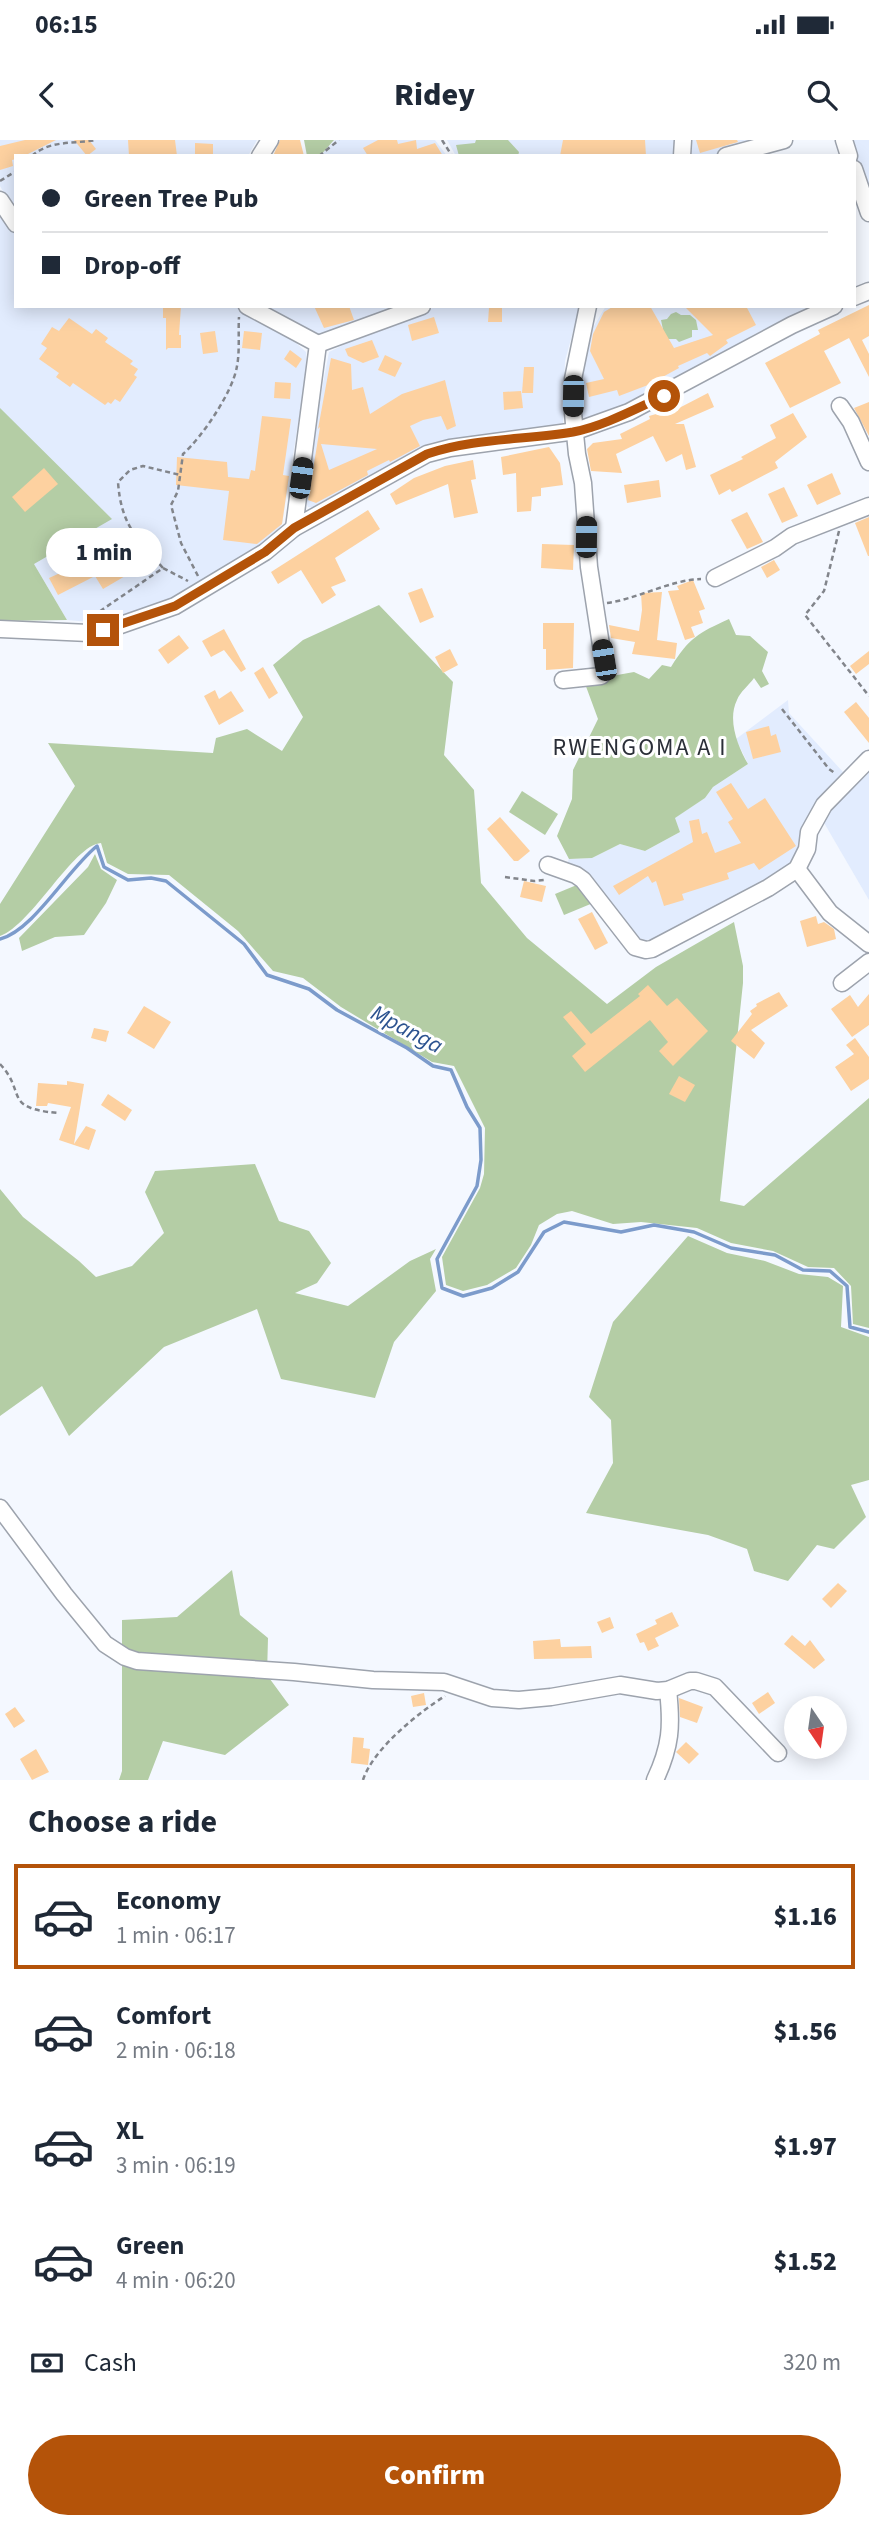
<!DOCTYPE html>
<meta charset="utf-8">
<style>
body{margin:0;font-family:"Source Sans 3",sans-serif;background:#f6f6f7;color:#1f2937;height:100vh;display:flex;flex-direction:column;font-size:26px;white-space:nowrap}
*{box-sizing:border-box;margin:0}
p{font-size:23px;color:#747a83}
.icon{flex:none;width:38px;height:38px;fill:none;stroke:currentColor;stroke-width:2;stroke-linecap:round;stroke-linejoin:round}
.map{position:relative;height:1640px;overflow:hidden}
.panel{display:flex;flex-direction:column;background:#fff;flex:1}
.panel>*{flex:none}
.banner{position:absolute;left:14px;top:14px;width:842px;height:154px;border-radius:0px;box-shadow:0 4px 18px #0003;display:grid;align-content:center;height:154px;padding:0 28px;background:#fff}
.needle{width:46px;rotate:167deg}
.fabs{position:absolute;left:784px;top:1556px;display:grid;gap:14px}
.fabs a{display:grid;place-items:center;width:63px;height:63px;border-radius:50%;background:#fff;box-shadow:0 4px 18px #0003;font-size:35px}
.end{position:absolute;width:32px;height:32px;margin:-16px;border:9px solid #b45309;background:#fff;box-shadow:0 0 0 4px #fff}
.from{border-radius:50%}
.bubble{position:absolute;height:49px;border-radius:24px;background:#fff;box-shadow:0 4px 18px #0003;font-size:23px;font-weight:800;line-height:49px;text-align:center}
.car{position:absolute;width:21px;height:42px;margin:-21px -10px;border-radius:9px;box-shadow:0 0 5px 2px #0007;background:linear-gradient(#222 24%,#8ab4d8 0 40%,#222 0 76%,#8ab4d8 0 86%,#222 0)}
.banner b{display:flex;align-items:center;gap:24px;height:66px;font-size:26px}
.banner b+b{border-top:2px solid #e0e1e3}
.banner i{width:18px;height:18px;background:#1f2937}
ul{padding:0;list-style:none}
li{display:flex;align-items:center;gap:21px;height:105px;margin:0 14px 10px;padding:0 14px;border:4px solid transparent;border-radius:0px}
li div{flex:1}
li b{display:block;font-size:26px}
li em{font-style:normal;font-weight:800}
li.selected{border-color:#b45309}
li>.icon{width:63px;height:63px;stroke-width:1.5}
h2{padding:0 28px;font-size:32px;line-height:84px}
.pay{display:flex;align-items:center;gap:18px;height:77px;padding:0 28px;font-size:26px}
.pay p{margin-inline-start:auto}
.action{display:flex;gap:14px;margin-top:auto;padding:14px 28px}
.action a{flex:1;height:80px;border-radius:42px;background:#b45309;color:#fff;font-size:28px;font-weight:800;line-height:80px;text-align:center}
.status{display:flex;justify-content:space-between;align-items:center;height:49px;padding:0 35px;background:#fff;direction:ltr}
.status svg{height:19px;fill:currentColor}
header{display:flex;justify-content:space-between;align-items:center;height:91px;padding:0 28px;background:#fff;font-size:32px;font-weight:800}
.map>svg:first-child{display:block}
.built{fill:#e2ecfe}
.green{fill:#b4cda5}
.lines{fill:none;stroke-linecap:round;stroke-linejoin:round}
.stream{stroke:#7c9bcb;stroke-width:3.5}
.building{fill:#fdd1a0;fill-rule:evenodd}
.minor-casing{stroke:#9da3ad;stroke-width:19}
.path{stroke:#82858b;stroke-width:2.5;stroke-dasharray:5 3.5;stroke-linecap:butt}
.minor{stroke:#fff;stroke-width:16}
.route{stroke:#b45309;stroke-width:9}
.labels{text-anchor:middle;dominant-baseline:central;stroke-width:6;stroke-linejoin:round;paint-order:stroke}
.water-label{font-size:23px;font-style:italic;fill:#2b528f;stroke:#fff}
.quarter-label{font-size:24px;letter-spacing:2px;fill:#2a2e37;stroke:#fff}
</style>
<div class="status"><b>06:15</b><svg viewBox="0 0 49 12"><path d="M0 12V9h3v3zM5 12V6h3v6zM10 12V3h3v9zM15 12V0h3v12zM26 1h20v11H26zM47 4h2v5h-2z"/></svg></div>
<header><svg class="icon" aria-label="back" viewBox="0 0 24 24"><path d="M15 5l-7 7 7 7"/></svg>Ridey<svg class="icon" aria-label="search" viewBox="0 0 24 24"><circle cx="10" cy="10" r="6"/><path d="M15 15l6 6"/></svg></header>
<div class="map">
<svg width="869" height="1640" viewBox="0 0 869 1640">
<rect width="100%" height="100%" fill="#f4f8ff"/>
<g class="built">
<polygon points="0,0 257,0 248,16 16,16 16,74 0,46"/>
<polygon points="335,0 435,0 447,16 320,16"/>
<polygon points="447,0 762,0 712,16 456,16"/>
<polygon points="851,0 869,0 869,78 853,6"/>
<polygon points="0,68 16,90 16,166 240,166 294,201 306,212 307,228 282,384 271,402 189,453 101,483 67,480 34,424 0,270"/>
<polygon points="264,166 395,166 337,193 315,194 291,184"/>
<polygon points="439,166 580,166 565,221 563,284 510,293 444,300 430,303 316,368 308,367 302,353 329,212 392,181"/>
<polygon points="606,166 811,166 753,195 701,228 652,254 614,270 579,279 576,241 586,199"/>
<polygon points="788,560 789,573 843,632 821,663 800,720 682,788 652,799 636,802 564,729 569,719 592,718 620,704 645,711 680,692 674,678 705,658 713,647 748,624 736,599"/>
<polygon points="869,617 869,760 823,681 845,634"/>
</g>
<g class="green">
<polygon points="304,0 334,0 320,16 307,16"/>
<polygon points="476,0 508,0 519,12 518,16 459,16 456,5 475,3"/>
<polygon points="676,172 681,175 690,175 696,180 698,190 692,190 692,197 679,202 676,199 665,199 661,180 667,179 671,174"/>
<polygon points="0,268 112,379 34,424 67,480 0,481"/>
<path d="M 379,465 L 453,542 L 444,615 L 474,650 L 481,743 L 527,798 L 607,864 L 656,827 L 734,782 L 743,826 L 743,843 L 720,1061 L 744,1066 L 869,958 L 869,1188 L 853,1184 L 851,1146 L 834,1128 L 808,1127 L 773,1111 L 731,1103 L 697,1088 L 641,1082 L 613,1084 L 572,1071 L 557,1074 L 539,1085 L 531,1105 L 516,1128 L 487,1145 L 463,1151 L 446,1145 L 442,1117 L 480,1048 L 484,1034 L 485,988 L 454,926 L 432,922 L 341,867 L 303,838 L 273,831 L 238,791 L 169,735 L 128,734 L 107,723 L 101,703 C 73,705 32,785 0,796 L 0,764 L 75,646 L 48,603 L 213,613 L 216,598 L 247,589 L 282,611 L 303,577 L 273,525 L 303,500 Z"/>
<path d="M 729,479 L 736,495 L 750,496 L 768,512 L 762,531 L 769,544 L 761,548 L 754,538 C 749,545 740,552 737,560 C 727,580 738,607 748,624 L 713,647 L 705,658 L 675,678 L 680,692 L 645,711 L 620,704 L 592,718 L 569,719 L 557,696 L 572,659 L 573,630 L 598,579 L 584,541 L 634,532 L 649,539 L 662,525 L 671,527 C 689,498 698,493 729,479 Z"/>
<polygon points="522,651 558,674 545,695 509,672"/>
<polygon points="95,714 101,729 117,740 106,763 84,795 55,797 22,811 19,798 88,727"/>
<polygon points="584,742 593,763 564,775 555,754"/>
<polygon points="255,1024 279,1081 309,1091 331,1123 317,1143 295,1153 348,1166 410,1121 436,1109 430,1119 436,1151 394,1202 375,1258 281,1239 257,1169 164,1207 69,1296 42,1246 0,1276 0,1049 23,1077 79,1121 96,1137 132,1126 164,1093 145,1052 155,1031"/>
<polygon points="688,1096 727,1113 765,1121 799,1134 828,1137 843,1146 841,1187 869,1197 869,1340 851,1345 866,1377 834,1409 817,1405 788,1441 754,1431 747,1409 708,1395 586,1373 613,1323 611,1280 589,1257 613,1182"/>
<polygon points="232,1430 240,1475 268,1498 267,1535 289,1565 225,1615 163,1601 148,1640 119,1640 122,1631 122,1480 177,1477"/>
</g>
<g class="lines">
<path class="stream" d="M 0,799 C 34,790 67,730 97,706 L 104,727 L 128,740 L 151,738 L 166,741 L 244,804 L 267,835 L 309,849 L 337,870 L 407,908 L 433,926 L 451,930 L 467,967 L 480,988 L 481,1020 L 477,1046 L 437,1119 L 442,1148 L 463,1156 L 492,1148 L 518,1132 L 544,1092 L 564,1082 L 621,1092 L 654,1085 L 694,1092 L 731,1108 L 775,1115 L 803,1130 L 830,1131 L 847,1146 L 850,1187 L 869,1192"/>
</g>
<g class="building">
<polygon points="25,0 56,0 24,16 16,16 16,19 12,20 13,26 0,30 0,6"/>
<polygon points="74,0 89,0 96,9 87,16"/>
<polygon points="128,0 175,0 177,16 129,16"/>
<polygon points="280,0 300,0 304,16 273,16"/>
<polygon points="378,0 397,0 398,4 416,0 417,9 435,3 443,16 368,16 363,8"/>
<polygon points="563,0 645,0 646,16 560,16"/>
<polygon points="696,0 737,0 738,2 700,13"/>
<polygon points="195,3 213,4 213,16 195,16"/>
<polygon points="869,165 869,196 862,200 869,214 869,237 849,198 824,211 841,243 790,268 765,223 820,194 818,190"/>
<polygon points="163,166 181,166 179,195 181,195 181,208 168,208 166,210 166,178 163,178"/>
<polygon points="314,166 349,166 354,180 324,188"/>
<polygon points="614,166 650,166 674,208 713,195 684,166 746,166 756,185 726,200 728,203 710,216 707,213 678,226 679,228 648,245 619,256 617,250 589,257 586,243 604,239 590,211 593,194 604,172"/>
<polygon points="489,168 502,168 502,182 488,182"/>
<polygon points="434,177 439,193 412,201 408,185"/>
<polygon points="69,178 92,194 96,189 108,198 105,202 133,221 130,224 138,229 134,235 137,237 120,262 115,259 111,264 108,262 105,265 73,243 70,247 56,237 59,233 39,219 47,208 41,204 52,187 59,191"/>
<polygon points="215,191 218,212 203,214 200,193"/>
<polygon points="244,191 262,193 260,210 242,208"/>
<polygon points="372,200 379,217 363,223 348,216 345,209"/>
<polygon points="290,210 302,219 296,228 284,219"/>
<polygon points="385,215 402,223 395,237 378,230"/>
<path d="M 331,218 L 351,224 L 352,250 L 363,247 L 370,274 L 402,254 L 445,240 L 456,286 L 447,290 L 441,276 L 423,280 L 410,286 L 420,306 L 390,322 L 389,320 L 367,331 L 368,335 L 316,363 L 308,360 L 320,287 L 318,289 ZM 321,304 L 377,309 L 329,330 Z"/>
<polygon points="524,227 534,227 533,253 522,253"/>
<polygon points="275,242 291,243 290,259 274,258"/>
<polygon points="521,251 523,268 504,270 503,252"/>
<polygon points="708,253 714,267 675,284 684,284 696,327 686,330 682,314 666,322 653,296 616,314 622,333 591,331 587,309 593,303 622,299 620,294 650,279 649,276 681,267"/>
<polygon points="869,262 869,296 854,268"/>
<polygon points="793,273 807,297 775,322 778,328 732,352 730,349 719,355 710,335 743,319 741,317 776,298 770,285"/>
<polygon points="262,276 291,279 283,335 289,336 282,384 257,404 223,400 229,351 176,345 177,317 227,322 228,337 249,339 251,330 255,331"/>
<polygon points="549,307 560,323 563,345 541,348 541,356 532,357 531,371 517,372 516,333 503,335 501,317"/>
<polygon points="473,320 476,339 471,340 478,373 454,378 448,344 396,365 390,354 414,338 445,326"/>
<polygon points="44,328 58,344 25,372 12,357"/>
<polygon points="832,333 841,354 817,365 807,345"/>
<polygon points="659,340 661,357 627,363 624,345"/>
<polygon points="784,347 798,376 782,383 768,354"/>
<polygon points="368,370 380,389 335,418 346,441 331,447 336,455 322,464 301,430 278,444 271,432"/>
<polygon points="747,372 763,402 747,409 731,380"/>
<polygon points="869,377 869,416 868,416 855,383"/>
<polygon points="123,390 144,425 103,449 95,436 58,455 49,438 60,433 53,419 79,406 83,414"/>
<polygon points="542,404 574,405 573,430 541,428"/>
<polygon points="774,420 780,430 767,438 761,427"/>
<polygon points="693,440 705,469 699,471 703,483 691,487 695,497 685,500 668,451 679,450 677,446"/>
<polygon points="422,448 434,477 420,483 408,453"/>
<polygon points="662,452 657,500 677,503 675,519 632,514 635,502 611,498 609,485 639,491 642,470 641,453"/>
<polygon points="543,483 574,483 573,528 546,530 546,509 543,509"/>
<polygon points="224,489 246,529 241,532 224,510 211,517 202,501"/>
<polygon points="179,495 189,508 168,524 158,510"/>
<polygon points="450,509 458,525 443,533 435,517"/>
<polygon points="869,511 869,524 856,534 850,526"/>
<polygon points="263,527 278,553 269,559 254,533"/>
<polygon points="215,550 219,559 231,551 244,571 219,585 204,556"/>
<polygon points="856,562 869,578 869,603 844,572"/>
<polygon points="769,586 771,596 776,594 781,612 753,619 746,592"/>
<polygon points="731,643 748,669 765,658 796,706 759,730 754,723 727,733 729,739 682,754 684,760 664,766 656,741 652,743 648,736 619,755 613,746 693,702 689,681 699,679 702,694 707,692 715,713 741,703 728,682 733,679 716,652"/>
<polygon points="500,677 530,711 518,721 514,721 487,689"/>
<polygon points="524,741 546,746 542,762 520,757"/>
<polygon points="592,772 608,803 595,810 578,779"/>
<polygon points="816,776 818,784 824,782 834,789 836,799 807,807 800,781"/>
<polygon points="648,845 667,866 677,858 708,891 673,926 659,911 668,902 650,880 585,932 572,916 586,904 563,877 571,871 591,894 640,856 638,854"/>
<polygon points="779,852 788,866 751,890 765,903 754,919 731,901 752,874 750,871 757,866 756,864"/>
<polygon points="869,854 869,885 852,897 831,869 850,855 858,867"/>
<polygon points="144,866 171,882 154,909 127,893"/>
<polygon points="94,888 109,891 106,902 91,898"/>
<polygon points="855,898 869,917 869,939 851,951 835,927 854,914 846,905"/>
<polygon points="679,936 695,945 685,962 669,954"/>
<polygon points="67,941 84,944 74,1004 86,986 96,990 89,1010 59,1000 71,967 48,963 47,966 36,966 38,943 67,945"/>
<polygon points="108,954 132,970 125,981 101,965"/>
<polygon points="838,1443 847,1451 831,1468 822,1459"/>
<polygon points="672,1472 679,1486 655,1498 659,1506 648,1511 644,1502 640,1503 636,1494 657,1484 655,1480"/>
<polygon points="610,1477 614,1488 602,1493 597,1482"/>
<polygon points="792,1495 805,1506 810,1500 825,1520 814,1529 784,1504"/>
<polygon points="560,1499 561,1507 591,1506 592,1518 534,1519 533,1501"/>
<polygon points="768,1552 775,1563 759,1574 752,1563"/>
<polygon points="424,1553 426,1565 413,1567 411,1556"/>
<polygon points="679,1558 703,1567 697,1583 680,1577"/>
<polygon points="15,1567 25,1581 14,1588 5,1574"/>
<polygon points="353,1597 364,1598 363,1608 370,1609 368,1625 351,1623"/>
<polygon points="686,1602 699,1614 689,1624 676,1612"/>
<polygon points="36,1609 49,1632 32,1640 20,1619"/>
</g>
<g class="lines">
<g class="minor-casing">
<g id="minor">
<polyline points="844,0 849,16"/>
<polyline points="260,16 270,0"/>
<polyline points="682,16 683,0"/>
<polyline points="726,16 784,0"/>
<polyline points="854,29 869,73"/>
<polyline points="0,60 16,84"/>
<polyline points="854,157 869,151"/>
<polyline points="247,166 318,204 294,388"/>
<polyline points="318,204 422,166"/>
<polyline points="840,266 851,282 869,322"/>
<polyline points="715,438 775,408 792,396 869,366"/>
<polyline points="0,489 89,493 118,486 175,466 265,412 294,388 427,314 450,308 576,291 629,272 792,185 834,166"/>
<polyline points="563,540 601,536 605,531 589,427 583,343 577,314 573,273 573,239 588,166"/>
<polyline points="548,725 576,735 583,740 635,807 646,810 652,809 768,748 797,729 807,709 809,692 824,665 869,619"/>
<polyline points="797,729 830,773 869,804"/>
<polyline points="842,843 869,822"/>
<polyline points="0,1368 64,1454 105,1504 125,1517 137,1521 294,1532 373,1540 444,1542 492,1558 519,1560 551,1557 620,1545 657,1551 668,1550 690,1541 696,1541 715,1547 778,1613"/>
<path d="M 655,1640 C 671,1606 672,1586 668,1550"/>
</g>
</g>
<g class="path">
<polyline points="442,0 452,16"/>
<path d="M 32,16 C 49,0 74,4 96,0"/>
<polyline points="319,16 339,0"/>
<polyline points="0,41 16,31"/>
<polyline points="839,391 824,451 805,475 869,556"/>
<path d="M 163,428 C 136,398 121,384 118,342 L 130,330 L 143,326 L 180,335"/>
<path d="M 198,436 L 181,403 L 171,365 L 178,351 L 183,314 C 202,297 233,252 237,226 C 240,210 238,193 239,177"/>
<path d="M 607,463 C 637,459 670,440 701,439"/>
<polyline points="93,476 163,428 188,441"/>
<polyline points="782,569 829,629 836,634"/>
<polyline points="505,737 534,741 545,740"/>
<path d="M 0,924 C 27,953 2,968 58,973"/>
<path d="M 363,1640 C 373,1609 418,1573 445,1556"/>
</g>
<use href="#minor" class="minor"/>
</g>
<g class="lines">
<path class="route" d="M 103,490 L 175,466 L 265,412 L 294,388 L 427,314 C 473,298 525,300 573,292 C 604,286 635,269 664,256"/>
</g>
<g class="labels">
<g class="water-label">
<text transform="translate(407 889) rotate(28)">Mpanga</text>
</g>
<g class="quarter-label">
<text x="640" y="607">RWENGOMA A I</text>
</g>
</g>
</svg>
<div class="fabs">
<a><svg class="needle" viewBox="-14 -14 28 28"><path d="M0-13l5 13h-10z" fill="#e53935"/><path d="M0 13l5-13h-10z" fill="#747a83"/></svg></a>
</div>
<i class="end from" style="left:664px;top:256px"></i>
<i class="end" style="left:103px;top:490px"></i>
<div class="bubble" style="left:46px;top:388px;width:116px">1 min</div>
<i class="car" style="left:573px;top:256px;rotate:181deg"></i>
<i class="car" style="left:301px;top:338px;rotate:8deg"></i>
<i class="car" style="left:586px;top:397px;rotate:1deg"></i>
<i class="car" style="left:604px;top:520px;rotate:351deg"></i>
<div class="banner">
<b><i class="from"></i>Green Tree Pub</b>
<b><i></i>Drop-off</b>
</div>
</div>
<section class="panel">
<h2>Choose a ride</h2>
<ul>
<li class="selected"><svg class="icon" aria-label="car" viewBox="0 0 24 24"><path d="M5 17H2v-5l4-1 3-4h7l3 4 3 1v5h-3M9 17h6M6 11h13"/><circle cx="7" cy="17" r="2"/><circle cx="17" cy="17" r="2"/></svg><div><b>Economy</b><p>1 min · 06:17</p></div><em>$1.16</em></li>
<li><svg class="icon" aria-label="car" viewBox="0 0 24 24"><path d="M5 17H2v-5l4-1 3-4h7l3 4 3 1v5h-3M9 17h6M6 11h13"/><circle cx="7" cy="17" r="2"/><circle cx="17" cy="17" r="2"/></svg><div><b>Comfort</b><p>2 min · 06:18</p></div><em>$1.56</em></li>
<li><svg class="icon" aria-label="car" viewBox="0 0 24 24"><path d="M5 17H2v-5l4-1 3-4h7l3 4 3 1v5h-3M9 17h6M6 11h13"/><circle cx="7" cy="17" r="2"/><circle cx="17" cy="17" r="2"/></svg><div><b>XL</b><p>3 min · 06:19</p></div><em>$1.97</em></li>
<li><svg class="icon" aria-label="car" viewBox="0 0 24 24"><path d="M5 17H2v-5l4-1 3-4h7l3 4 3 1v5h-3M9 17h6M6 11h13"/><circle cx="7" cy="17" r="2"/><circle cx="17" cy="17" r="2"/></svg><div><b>Green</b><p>4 min · 06:20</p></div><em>$1.52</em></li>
</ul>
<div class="pay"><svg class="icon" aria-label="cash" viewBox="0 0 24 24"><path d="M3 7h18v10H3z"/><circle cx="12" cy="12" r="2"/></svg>Cash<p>320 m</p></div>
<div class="action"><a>Confirm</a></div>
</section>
